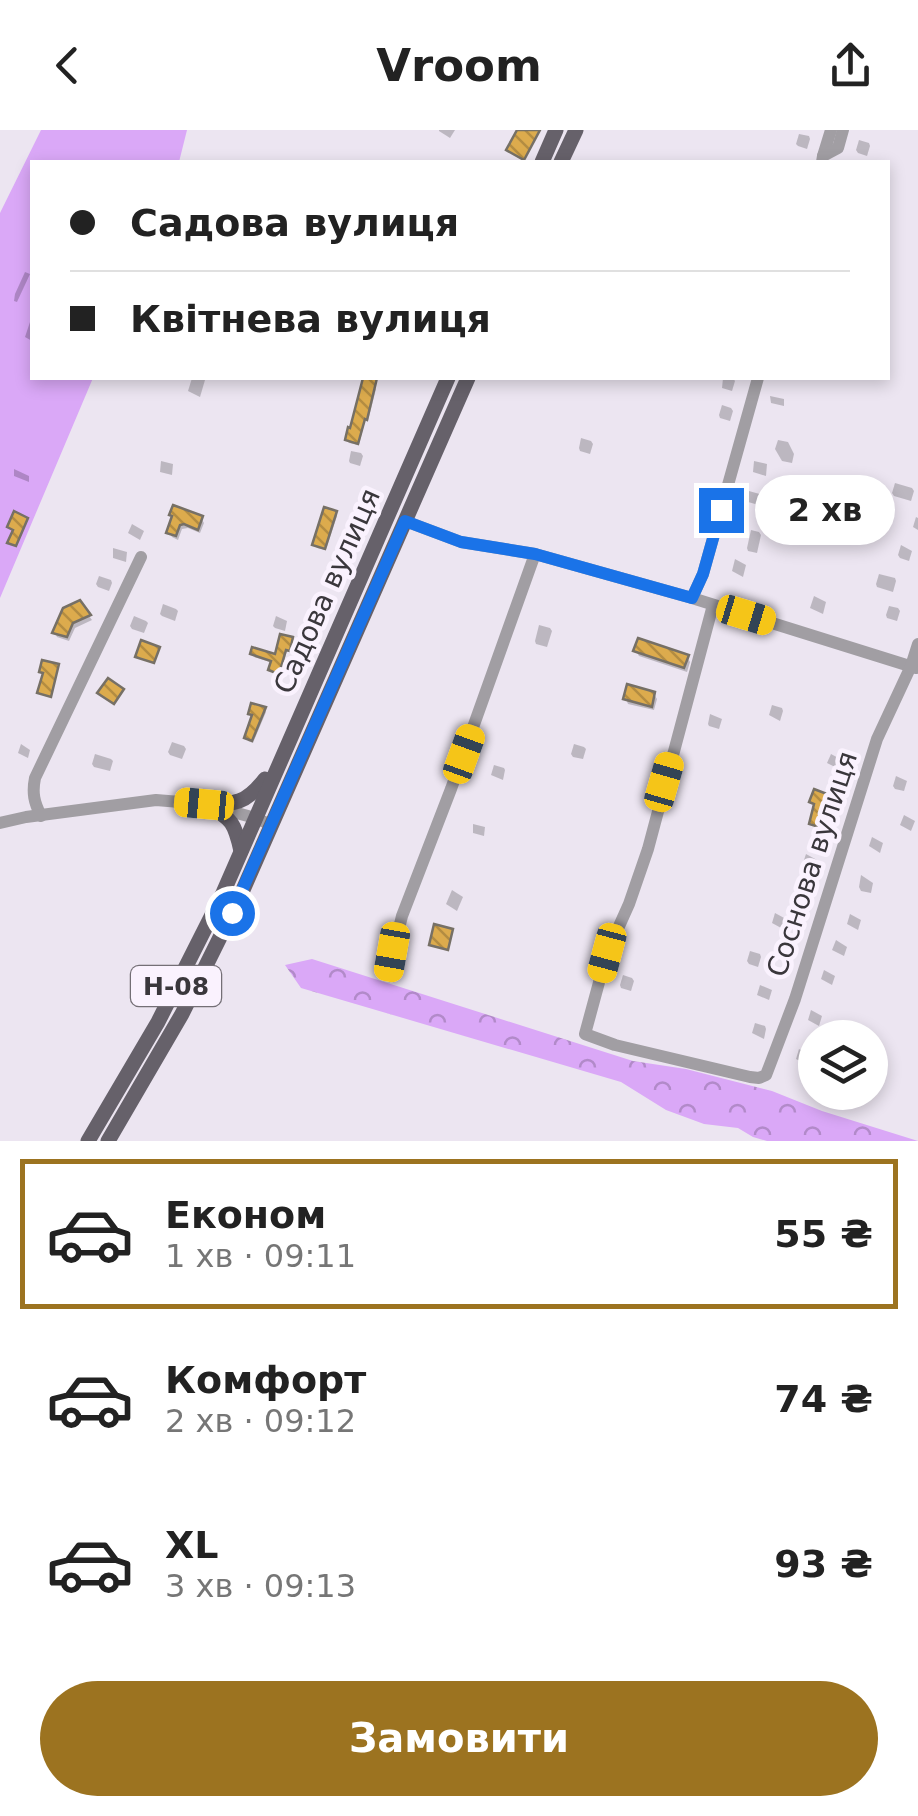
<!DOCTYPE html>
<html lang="uk">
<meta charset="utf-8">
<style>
body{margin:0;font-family:"DejaVu Sans",sans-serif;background:#f6f6f6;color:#222;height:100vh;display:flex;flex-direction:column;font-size:38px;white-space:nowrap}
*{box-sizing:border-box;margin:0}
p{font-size:32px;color:#767676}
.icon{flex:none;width:55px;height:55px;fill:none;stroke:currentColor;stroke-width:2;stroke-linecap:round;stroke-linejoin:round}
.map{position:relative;height:1011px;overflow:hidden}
.panel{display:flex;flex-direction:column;background:#fff;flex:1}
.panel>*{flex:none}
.guide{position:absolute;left:30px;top:30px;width:860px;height:220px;border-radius:0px;box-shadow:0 5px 15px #0003;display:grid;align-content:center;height:220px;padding:0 40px;background:#fff}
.tools{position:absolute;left:798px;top:890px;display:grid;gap:20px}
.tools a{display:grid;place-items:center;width:90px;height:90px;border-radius:50%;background:#fff;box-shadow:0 5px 15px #0003;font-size:50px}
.end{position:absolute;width:45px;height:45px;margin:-22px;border:12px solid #1a73e8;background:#fff;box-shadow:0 0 0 5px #fff}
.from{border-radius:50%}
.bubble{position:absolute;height:70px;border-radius:35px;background:#fff;box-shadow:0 5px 15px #0003;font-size:32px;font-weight:800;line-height:70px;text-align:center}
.car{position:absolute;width:30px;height:60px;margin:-30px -15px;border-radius:12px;box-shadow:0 0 8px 2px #0007;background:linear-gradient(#f5c518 24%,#345 0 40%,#f5c518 0 76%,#345 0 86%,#f5c518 0)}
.guide b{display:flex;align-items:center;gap:35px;height:95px;font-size:38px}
.guide b+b{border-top:2px solid #e0e0e0}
.guide i{width:25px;height:25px;background:#222}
ul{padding:18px 0 0;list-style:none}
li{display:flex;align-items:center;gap:30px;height:150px;margin:0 20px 15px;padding:0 20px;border:5px solid transparent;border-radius:0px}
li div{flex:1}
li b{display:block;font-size:38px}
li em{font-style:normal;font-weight:800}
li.active{border-color:#9c7320}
li>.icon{width:90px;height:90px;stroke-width:1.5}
.action{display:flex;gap:20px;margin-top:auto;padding:20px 40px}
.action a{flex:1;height:115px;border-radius:60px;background:#9c7320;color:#fff;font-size:40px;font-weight:800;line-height:115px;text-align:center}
header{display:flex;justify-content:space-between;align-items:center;height:130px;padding:0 40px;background:#fff;font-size:45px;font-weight:800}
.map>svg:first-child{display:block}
.green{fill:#daa8f7}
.forest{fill:url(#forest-crowns)}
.shadow{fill:#0003}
.building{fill:url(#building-back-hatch);stroke:#767066;stroke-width:2.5}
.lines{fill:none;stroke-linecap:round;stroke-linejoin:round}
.minor{stroke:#a19ea3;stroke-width:12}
.major{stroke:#66616a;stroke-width:15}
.route{stroke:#1a73e8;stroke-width:12}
.labels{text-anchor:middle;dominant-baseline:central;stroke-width:9;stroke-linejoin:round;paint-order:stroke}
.shield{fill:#faf2fe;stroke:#746f76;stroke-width:2.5}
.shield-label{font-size:25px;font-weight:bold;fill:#3a373c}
.street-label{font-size:28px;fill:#3a373c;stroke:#faf2fe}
</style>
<header><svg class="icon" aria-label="back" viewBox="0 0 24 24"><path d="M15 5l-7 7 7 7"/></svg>Vroom<svg class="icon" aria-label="share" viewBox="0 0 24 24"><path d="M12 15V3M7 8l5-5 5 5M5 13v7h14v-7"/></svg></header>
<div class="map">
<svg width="918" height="1011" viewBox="0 0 918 1011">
<defs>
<pattern id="forest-crowns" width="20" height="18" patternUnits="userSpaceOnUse" patternTransform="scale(2.5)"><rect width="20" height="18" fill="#daa8f7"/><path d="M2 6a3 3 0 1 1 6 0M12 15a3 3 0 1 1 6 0" fill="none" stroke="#b28ac9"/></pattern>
<pattern id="building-back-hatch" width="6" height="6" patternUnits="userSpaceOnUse" patternTransform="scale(2.5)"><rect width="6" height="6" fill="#dcab4d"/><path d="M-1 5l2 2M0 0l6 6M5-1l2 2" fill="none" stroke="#b38c41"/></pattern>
</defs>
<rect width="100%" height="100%" fill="#ece5f1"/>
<polygon class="green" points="41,0 187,0 179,32 32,32 32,248 93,248 0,468 0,83"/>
<polygon class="forest" points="312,829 633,931 686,939 772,961 822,981 918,1011 767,1011 753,1007 738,998 704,994 666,980 621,952 301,858 285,835"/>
<g class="shadow">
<polygon points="455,0 450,8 439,1 439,0"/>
<polygon points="799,4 809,6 810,9 807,19 798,16 796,14"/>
<polygon points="859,10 869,13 870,16 867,26 858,23 856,20"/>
<polygon points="25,142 30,144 17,172 14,171 15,164"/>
<polygon points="32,186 32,211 25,207"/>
<polygon points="192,248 203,248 205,250 200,267 188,261"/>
<polygon points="723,248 733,248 735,251 732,261 722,258"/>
<polygon points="374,256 376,259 368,291 365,291 359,315 349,313 347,310"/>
<polygon points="770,266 784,269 784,276 771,273"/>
<polygon points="722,275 731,278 733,281 730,291 720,288 719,285"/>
<polygon points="581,308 591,311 593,314 590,324 580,321 579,318"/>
<polygon points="778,310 788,312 794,324 792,333 782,331 775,319"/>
<polygon points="351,321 361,323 363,326 360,336 350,333 349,331"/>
<polygon points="161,331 173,334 172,345 160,342"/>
<polygon points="754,331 767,334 766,346 753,342"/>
<polygon points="14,339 29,346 29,352 14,346"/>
<polygon points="895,353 912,358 914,361 911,371 894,366 892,363"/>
<polygon points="749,361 767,366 768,369 766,377 748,372 747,369"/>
<polygon points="336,383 337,386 326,420 317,418 315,415"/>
<polygon points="916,387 918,388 918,400 913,397"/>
<polygon points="174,388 201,388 204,393 200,403 188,398 182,399 178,410 172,407 169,402"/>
<polygon points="132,394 144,401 140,410 128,403"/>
<polygon points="751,400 759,402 761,405 757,423 748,421 747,418"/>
<polygon points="901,415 912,421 909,431 900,428 898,425"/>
<polygon points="113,418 127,422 126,432 113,428"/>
<polygon points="735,429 746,435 743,447 732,441"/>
<polygon points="879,444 895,448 896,451 893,462 877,457 876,454"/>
<polygon points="99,446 111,450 112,453 109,461 98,457 96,454"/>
<polygon points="814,466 826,472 823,484 810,478"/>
<polygon points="79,473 92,490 75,498 69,511 57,507 55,503"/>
<polygon points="163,474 176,479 178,481 175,491 162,486 160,484"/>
<polygon points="889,476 898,478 900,481 897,491 887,488 886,485"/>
<polygon points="134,486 146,491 148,493 144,503 132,499 130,496"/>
<polygon points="276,486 287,491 285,501 275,498 273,496"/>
<polygon points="539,495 550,498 552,501 547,517 536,514 535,511"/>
<polygon points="292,510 293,512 291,522 287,521 280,545 271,540 273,533 254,527 252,524 276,527"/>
<polygon points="636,521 687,527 690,532 687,542 639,526"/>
<polygon points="654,564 657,569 654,580 628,574 626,569"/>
<polygon points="772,575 782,578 783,581 780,591 769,585"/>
<polygon points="264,579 266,582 253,613 248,611 247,608 252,586 251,584"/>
<polygon points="710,584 722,589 719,599 709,596 708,594"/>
<polygon points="172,612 184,616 186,619 182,629 170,625 168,622"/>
<polygon points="21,614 30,620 28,628 18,623"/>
<polygon points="574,614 584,617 586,619 583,629 573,627 571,624"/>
<polygon points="95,624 111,629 113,631 110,641 94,637 92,634"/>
<polygon points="831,624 842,630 839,639 827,633"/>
<polygon points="494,635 504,638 505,640 503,650 491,645"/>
<polygon points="896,646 907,651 904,661 895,659 893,656"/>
<polygon points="904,685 915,691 911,701 900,695"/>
<polygon points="473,694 485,697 484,706 473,703"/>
<polygon points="872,707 883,713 880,723 869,716"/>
<polygon points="806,724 817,730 814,739 803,733"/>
<polygon points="861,745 873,753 871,763 861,761 859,757"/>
<polygon points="452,760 463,767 457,781 446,774"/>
<polygon points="775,783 786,789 783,799 772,793"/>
<polygon points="850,784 861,790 858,800 847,794"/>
<polygon points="836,810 847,817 844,826 832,820"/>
<polygon points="750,821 760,824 761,827 758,837 749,834 747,831"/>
<polygon points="824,840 835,846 832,855 821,849"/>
<polygon points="623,845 632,848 634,851 631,861 621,858 620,855"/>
<polygon points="760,855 772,860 769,870 757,865"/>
<polygon points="811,880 822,886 819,896 808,890"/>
<polygon points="755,893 765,896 766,899 764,909 752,903"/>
<polygon points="799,919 810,925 808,935 796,929"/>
</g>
<g class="building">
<polygon points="517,0 540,0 524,30 506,20"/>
<polygon points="363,248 377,248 367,290 365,289 358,314 345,310 348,297 350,298"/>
<polygon points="173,375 203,386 198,400 184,394 180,395 176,406 166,403 172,386 169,385"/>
<polygon points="324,377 337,381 325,419 312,415"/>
<polygon points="14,381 28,388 16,416 7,413 13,400 7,397"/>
<polygon points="80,470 91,485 73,493 67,507 52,503 63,478"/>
<polygon points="280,504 293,507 290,521 286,520 279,544 268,540 271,531 250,524 252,517 275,524"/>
<polygon points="638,508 689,525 684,538 633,521"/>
<polygon points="141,510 160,517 154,533 135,527"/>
<polygon points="42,530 59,534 51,567 37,563 43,543 39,542"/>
<polygon points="108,548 124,559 114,574 97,563"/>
<polygon points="627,554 655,562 652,577 623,569"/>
<polygon points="251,573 266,577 252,611 244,608 252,585 248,584"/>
<polygon points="814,659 827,664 820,683 826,684 822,698 809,694 814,674 809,672"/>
<polygon points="434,794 453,799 448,820 429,815"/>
</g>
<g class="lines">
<g class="minor">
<polyline points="823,26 831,0"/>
<polyline points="822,32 823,26 838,18 843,0"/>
<polyline points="405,391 461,412 535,424 692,468 916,538"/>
<polyline points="692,468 703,444 758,248"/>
<polyline points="713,475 648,719 629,774 607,823 585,904 615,915 750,947 759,948 766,945 795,869 877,609 911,536 918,514"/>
<path d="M 41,686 C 34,672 32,663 35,648 L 141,427"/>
<polyline points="0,693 26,687 156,670 204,674 255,688 272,695"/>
<polyline points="388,844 402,786 451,659 535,424"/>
</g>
<g class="major">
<polyline points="542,32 556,0"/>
<polyline points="561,32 576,0"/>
<path d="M 204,674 C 234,674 245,675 265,649"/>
<path d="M 207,675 C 232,688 235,694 241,721"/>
<polyline points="88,1011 158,892 223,763 448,248"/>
<polyline points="108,1011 182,884 239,769 468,248"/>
</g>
</g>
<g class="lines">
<polyline class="route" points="232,783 405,391 461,412 535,424 692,468 703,444 721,380"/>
</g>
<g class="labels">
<rect class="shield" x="131" y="836" width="90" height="40" rx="8"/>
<g class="shield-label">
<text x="176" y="856">Н-08</text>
</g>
<g class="street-label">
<text transform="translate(327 461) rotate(-66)">Садова вулиця</text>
<text transform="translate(812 734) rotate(-72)">Соснова вулиця</text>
</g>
</g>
</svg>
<div class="tools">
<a><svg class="icon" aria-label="layers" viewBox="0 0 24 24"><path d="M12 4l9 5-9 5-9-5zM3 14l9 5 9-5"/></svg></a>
</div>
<i class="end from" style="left:232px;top:783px"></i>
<i class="end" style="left:721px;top:380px"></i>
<div class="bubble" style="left:755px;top:345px;width:140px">2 хв</div>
<i class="car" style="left:746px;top:485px;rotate:107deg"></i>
<i class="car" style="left:464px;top:624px;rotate:20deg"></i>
<i class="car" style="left:664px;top:652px;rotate:16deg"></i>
<i class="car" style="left:204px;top:674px;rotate:275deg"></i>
<i class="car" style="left:392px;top:822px;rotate:190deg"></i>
<i class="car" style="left:607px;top:823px;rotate:195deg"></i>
<div class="guide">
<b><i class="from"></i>Садова вулиця</b>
<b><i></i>Квітнева вулиця</b>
</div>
</div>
<section class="panel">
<ul>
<li class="active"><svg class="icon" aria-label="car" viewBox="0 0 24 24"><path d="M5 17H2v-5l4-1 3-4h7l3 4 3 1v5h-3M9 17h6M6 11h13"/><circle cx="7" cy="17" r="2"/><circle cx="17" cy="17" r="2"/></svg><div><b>Економ</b><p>1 хв · 09:11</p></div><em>55 ₴</em></li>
<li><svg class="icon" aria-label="car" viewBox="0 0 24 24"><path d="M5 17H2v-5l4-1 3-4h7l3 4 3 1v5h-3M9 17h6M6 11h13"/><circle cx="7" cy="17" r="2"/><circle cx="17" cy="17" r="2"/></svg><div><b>Комфорт</b><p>2 хв · 09:12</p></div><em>74 ₴</em></li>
<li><svg class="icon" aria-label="car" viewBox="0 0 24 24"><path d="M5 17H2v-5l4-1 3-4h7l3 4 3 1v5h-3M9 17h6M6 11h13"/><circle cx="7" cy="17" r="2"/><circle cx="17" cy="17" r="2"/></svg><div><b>XL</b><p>3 хв · 09:13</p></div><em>93 ₴</em></li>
</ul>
<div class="action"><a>Замовити</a></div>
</section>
